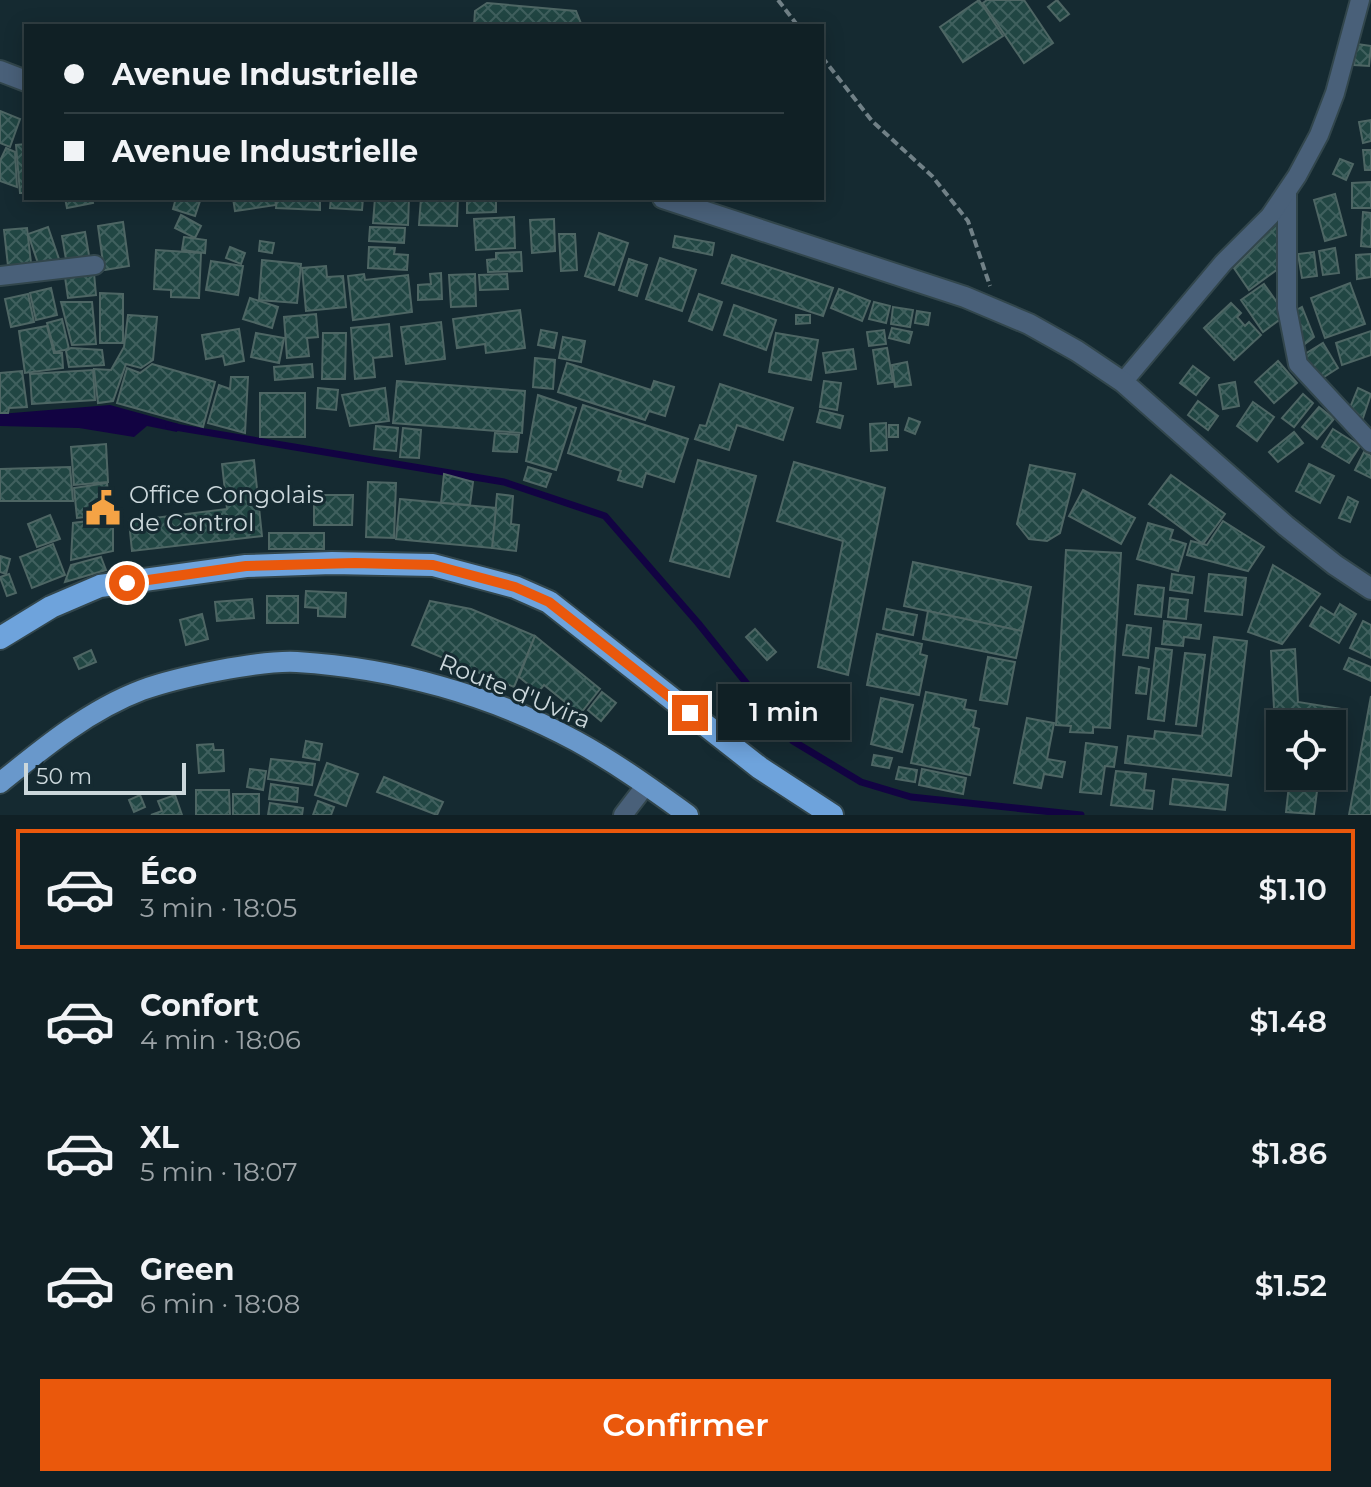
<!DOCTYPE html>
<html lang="fr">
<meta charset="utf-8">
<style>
body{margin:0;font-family:Montserrat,sans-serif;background:#19282d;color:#f1f3f6;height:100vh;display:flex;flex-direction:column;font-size:30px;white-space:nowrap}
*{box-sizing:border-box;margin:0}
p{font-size:26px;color:#9ca3a7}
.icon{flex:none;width:44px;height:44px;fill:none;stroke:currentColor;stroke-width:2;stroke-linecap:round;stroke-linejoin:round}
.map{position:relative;height:815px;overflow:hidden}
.details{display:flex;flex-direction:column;background:#102025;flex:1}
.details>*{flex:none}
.banner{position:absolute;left:24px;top:24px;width:800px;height:176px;border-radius:0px;box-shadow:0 4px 20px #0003,0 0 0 2px #303e42;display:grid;align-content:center;height:176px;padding:0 40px;background:#102025}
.controls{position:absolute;left:1266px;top:710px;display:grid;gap:16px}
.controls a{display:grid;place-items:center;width:80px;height:80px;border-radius:0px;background:#102025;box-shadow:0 4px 20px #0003,0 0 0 2px #303e42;font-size:40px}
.scale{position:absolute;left:24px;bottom:20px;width:162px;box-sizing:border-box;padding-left:8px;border:4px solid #cbd7db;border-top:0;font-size:22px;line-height:28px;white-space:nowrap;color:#cbd7db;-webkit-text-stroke:6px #152a31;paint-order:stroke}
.end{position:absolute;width:36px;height:36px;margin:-18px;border:10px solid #ea580c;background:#fff;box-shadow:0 0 0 4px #fff}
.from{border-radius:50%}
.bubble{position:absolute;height:56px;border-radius:0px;background:#102025;box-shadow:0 4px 20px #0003,0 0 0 2px #303e42;font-size:26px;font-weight:600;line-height:56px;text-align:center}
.banner b{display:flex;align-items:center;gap:28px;height:76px;font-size:30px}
.banner b+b{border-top:2px solid #303e42}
.banner i{width:20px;height:20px;background:#f1f3f6}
ul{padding:14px 0 0;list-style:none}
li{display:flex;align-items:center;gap:24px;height:120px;margin:0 16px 12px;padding:0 24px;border:4px solid transparent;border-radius:0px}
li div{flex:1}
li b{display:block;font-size:30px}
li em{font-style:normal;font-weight:600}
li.selected{border-color:#ea580c}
li>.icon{width:72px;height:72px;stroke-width:1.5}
.button{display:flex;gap:16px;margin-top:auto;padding:16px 40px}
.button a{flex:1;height:92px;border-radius:0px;background:#ea580c;color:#fff;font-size:32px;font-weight:600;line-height:92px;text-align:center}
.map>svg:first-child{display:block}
.water{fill:#120342}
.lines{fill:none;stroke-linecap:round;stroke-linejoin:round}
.stream{stroke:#120342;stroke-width:7}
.building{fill:url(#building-cross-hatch);stroke:#4e6664;stroke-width:2}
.minor-casing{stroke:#32464c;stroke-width:22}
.tertiary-casing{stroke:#32464c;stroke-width:24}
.primary-casing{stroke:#32464c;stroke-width:24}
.trunk-casing{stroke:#32464c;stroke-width:26}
.path{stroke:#718187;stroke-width:4;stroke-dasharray:8 4;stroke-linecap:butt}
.minor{stroke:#496079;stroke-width:18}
.tertiary{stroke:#496079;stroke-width:20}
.primary{stroke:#6998cb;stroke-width:20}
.trunk{stroke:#6ea3dc;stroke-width:22}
.route{stroke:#ea580c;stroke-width:10}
.labels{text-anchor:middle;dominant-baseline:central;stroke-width:6;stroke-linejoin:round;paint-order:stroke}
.poi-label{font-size:24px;fill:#cbd7db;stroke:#152a31;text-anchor:start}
.street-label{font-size:24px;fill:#cbd7db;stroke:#152a31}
</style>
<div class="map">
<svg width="1371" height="815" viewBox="0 0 1371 815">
<defs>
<pattern id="building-cross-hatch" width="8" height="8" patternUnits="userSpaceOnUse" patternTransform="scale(2)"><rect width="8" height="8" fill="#214643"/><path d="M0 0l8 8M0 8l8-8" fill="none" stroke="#40605e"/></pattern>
</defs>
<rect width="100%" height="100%" fill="#152a31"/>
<polygon class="water" points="110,405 179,424 177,432 147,426 134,437 79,428 0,426 0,414"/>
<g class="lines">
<polyline class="stream" points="169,426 504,482 605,516 698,623 793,741 861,782 911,797 1081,815"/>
</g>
<g class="building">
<polygon points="979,0 1003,36 963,62 940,27"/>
<polygon points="987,0 1024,0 1053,43 1024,63 983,3"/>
<polygon points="1057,0 1069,14 1060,21 1048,7"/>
<polygon points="487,3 576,11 582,26 474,26 475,11"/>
<polygon points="1357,44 1371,46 1369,66 1354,65"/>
<polygon points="0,111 20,119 10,147 0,143"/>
<polygon points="1371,120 1371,141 1363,143 1359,122"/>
<polygon points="26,144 26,193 20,193 16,145"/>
<polygon points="6,148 15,152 17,187 0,181 0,161"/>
<polygon points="1363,150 1371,150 1371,170 1365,170"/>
<polygon points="1340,159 1353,164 1346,180 1333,174"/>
<polygon points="1371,182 1371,208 1352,208 1352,183"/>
<polygon points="1335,194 1346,235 1325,241 1314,200"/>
<polygon points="65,198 92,198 93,203 67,208"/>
<polygon points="176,198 201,198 195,216 173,209"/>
<polygon points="233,198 275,198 276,205 235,211"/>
<polygon points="277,198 320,198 320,210 276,208"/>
<polygon points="331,198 363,198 362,210 330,208"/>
<polygon points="375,198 409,198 408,225 373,223"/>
<polygon points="421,198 458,198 457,226 419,225"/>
<polygon points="467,198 496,198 496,212 467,213"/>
<polygon points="1363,212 1371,213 1371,247 1361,246"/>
<polygon points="181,215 201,226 195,238 175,228"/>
<polygon points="514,217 515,248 476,250 474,219"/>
<polygon points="554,219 555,251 532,253 530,220"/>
<polygon points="123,222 129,266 104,270 98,226"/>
<polygon points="1278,222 1282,266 1249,290 1234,268"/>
<polygon points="48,227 60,262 40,269 28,234"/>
<polygon points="370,227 405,228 404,243 369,241"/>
<polygon points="27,228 31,263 8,266 4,230"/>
<polygon points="85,232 90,261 67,265 62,236"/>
<polygon points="599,233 628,243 614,285 585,276"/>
<polygon points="559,234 575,234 577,270 561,271"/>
<polygon points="675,236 714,243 712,255 673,247"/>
<polygon points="184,237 206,240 205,253 182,250"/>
<polygon points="260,241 274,243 272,253 259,251"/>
<polygon points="230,247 245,253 241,264 226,258"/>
<polygon points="369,247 395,248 394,254 408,255 407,270 368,268"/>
<polygon points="1335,248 1339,273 1323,275 1319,251"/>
<polygon points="156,250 201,253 199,298 171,297 171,290 154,289"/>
<polygon points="521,252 522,271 488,272 487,260 496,259 496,253"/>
<polygon points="1314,252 1317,276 1302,278 1298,254"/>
<polygon points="1371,254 1371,277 1357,279 1356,255"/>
<polygon points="732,255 833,288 823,316 722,283"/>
<polygon points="660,258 696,270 682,311 646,299"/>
<polygon points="629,259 647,265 637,296 619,290"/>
<polygon points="262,260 301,264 297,303 259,300"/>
<polygon points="211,261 243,266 238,295 206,290"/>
<polygon points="326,266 327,277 343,276 346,307 306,311 302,268"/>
<polygon points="94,273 96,295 68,298 65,277"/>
<polygon points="441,273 442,299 418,300 418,285 431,284 430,274"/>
<polygon points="364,274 365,280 408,275 412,312 353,320 348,276"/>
<polygon points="475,274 476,306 451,307 449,275"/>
<polygon points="507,274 508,289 480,290 479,275"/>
<polygon points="1350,283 1365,324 1325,338 1311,298"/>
<polygon points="1264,284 1286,315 1263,332 1241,300"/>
<polygon points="51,288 57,315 36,320 30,293"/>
<polygon points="839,289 870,301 862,321 831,308"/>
<polygon points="100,293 123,294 123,343 100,343"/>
<polygon points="28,294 34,322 11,327 5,299"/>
<polygon points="699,294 722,302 712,330 689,321"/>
<polygon points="250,298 278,307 272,328 243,319"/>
<polygon points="61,302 92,302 96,344 72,345"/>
<polygon points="874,302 890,306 886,323 869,319"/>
<polygon points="1231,303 1241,313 1237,317 1245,326 1249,322 1261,335 1234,360 1204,328"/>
<polygon points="734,305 776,320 766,350 724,335"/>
<polygon points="893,307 913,310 910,327 891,324"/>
<polygon points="1302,307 1314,337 1301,347 1293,312"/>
<polygon points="520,310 525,348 486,353 485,344 457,348 453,319"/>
<polygon points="917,311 930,313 928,325 915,323"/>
<polygon points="316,314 318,337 307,338 309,356 287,358 284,317"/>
<polygon points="128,315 157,317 153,360 141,368 126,364 113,401 98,403 94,369 111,370 124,347"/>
<polygon points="796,315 810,315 810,323 796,324"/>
<polygon points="62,319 69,349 55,352 47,323"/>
<polygon points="441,322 445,359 406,364 401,327"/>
<polygon points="389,324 392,356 373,358 375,377 355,379 351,328"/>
<polygon points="47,326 54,353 62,353 63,368 25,373 19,331"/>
<polygon points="892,328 912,332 909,343 889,338"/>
<polygon points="239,329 244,361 225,365 223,356 206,359 202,335"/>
<polygon points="541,330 557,333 554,348 538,345"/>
<polygon points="884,330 886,344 869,346 867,332"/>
<polygon points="1371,331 1371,355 1342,365 1336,343"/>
<polygon points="256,333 284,338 279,363 251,357"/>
<polygon points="323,333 346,333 345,379 322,379"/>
<polygon points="776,333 818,340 811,380 769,372"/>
<polygon points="563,337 585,341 581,362 559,358"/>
<polygon points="1323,343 1338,368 1316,382 1300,357"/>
<polygon points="71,348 102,350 104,365 69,367 66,351"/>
<polygon points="887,348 893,382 878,384 873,350"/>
<polygon points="853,349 856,369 826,373 823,353"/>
<polygon points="535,358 555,360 553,389 533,387"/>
<polygon points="1278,361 1297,383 1274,403 1255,382"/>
<polygon points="907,362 911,385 895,387 892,365"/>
<polygon points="567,363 651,390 654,381 674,387 665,416 649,411 645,420 558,392"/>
<polygon points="152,364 215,382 203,427 117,403 127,368 140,373"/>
<polygon points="312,364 313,377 275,380 274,367"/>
<polygon points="1193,366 1209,378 1196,395 1180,383"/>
<polygon points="93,370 95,400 32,404 30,374"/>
<polygon points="22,371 27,407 9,408 8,413 0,413 0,373"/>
<polygon points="231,377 248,377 245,433 208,423 219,385 230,389"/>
<polygon points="397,381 525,391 522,433 393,423"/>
<polygon points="824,381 841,383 837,410 820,407"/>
<polygon points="1235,382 1239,406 1223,409 1219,385"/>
<polygon points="720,384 793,408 783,440 737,425 729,450 695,439 700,425 706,426"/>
<polygon points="318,388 338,390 336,410 317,408"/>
<polygon points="385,388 389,421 350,426 342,395"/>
<polygon points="1358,388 1371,394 1362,421 1347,415"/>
<rect x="260" y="393" width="45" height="44"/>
<polygon points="1303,394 1313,403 1294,427 1282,418"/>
<polygon points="538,395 576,408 556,470 526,461"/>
<polygon points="1198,401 1218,416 1208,430 1188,415"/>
<polygon points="1253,402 1274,417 1257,441 1237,426"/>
<polygon points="583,405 688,439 674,482 646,473 642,487 618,480 621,471 568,453"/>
<polygon points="1319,407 1334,419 1317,439 1302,427"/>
<polygon points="820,410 843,416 840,428 817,422"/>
<polygon points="909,418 920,422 915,434 905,430"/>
<polygon points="886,423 887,450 871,451 870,424"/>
<rect x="889" y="425" width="9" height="12"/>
<polygon points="376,426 398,428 396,451 374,449"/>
<polygon points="403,428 421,430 419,458 400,457"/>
<polygon points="1333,429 1360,446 1349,463 1322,447"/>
<polygon points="1294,432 1303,443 1278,462 1269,452"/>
<polygon points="495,433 519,435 517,452 493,451"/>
<polygon points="106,444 108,482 74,485 71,447"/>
<polygon points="1364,452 1371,456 1371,478 1355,470"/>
<polygon points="254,460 262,536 132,551 129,521 227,509 222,464"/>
<polygon points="698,460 756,476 729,577 670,561"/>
<polygon points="794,462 885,488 848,675 818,667 843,541 777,521"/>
<polygon points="1309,464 1334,476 1320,503 1296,491"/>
<polygon points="1030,465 1075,474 1060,533 1047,541 1029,539 1017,524"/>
<polygon points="70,467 73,501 0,501 0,469"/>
<polygon points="528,467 551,474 546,487 524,480"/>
<polygon points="444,474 473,482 470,505 441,503"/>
<polygon points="1171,475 1225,514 1203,544 1149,504"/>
<polygon points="368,482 396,483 394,538 366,537"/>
<polygon points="107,483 110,514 77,518 74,488"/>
<polygon points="1083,490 1135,518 1121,544 1069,516"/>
<polygon points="497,494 513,496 511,524 519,525 516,551 492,548"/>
<polygon points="314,495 353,495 352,525 314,525"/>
<polygon points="1348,497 1358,502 1350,522 1339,518"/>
<polygon points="400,499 496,508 492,548 396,539"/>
<polygon points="50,515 60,539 37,547 28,524"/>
<polygon points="113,518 113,551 71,560 73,523"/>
<polygon points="1223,521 1264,547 1248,571 1187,555 1191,541 1207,545"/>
<polygon points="1148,523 1173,530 1170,539 1186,544 1178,571 1137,559"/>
<rect x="269" y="533" width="55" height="16"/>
<polygon points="53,544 65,575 32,588 20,557"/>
<polygon points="1066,550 1121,553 1110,728 1093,727 1093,733 1070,732 1071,726 1056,725"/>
<polygon points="0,556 10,559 6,574 0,572"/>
<polygon points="101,557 106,570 65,582 71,565"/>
<polygon points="913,562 1031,587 1022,631 904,606"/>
<polygon points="1273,565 1320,594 1282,644 1248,632"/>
<polygon points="9,574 16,593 7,596 0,577"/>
<polygon points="1172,574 1194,577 1192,593 1170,590"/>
<polygon points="1209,574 1246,578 1242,615 1205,611"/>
<polygon points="1138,585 1164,588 1161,617 1135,614"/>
<polygon points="306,591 346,593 345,617 318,616 318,608 305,607"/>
<rect x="267" y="596" width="31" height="27"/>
<polygon points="1170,598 1188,600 1186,619 1168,617"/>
<polygon points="252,599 254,618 217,621 215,602"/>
<polygon points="430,601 471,609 535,636 514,687 412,645"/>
<polygon points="1340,604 1356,614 1339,643 1310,626 1321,607 1334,615"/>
<polygon points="887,609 917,615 913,635 883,629"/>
<polygon points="928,611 1022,631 1016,658 923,639"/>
<polygon points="202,614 208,639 186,645 180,620"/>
<polygon points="1164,621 1201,625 1199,639 1184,637 1183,646 1162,644"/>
<polygon points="1363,621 1371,625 1371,658 1350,648"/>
<polygon points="1127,625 1151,628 1148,658 1123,655"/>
<polygon points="755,629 776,652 767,660 746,637"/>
<polygon points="877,634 922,644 920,654 927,656 919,695 867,685"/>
<polygon points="535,636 600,689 580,714 544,685 538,692 519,677"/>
<polygon points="1214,637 1247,641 1231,776 1125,763 1128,736 1154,739 1155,731 1202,736"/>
<polygon points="1156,648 1172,650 1164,721 1148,719"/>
<polygon points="1295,649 1298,702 1342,709 1335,755 1332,754 1332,724 1280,724 1280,747 1276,746 1271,651"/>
<polygon points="91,650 96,662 79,669 74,658"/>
<polygon points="1185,653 1205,655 1196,726 1176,724"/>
<polygon points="988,657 1015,662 1007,704 980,700"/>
<polygon points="1349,658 1371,667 1371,681 1344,669"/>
<polygon points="1139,667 1149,669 1146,694 1136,693"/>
<polygon points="602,692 616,703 601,721 588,710"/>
<polygon points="926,692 966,700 964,709 976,711 973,727 979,729 970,775 911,763"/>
<polygon points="1371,696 1371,815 1349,815"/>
<polygon points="881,698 913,705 902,752 871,744"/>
<polygon points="1027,718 1054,723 1047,759 1065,762 1062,777 1044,774 1041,788 1014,783"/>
<polygon points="306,741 322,744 319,760 303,757"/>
<polygon points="1086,743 1117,747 1114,767 1105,766 1101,794 1080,792"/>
<polygon points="213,744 214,750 223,750 224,771 199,773 197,745"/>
<polygon points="874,755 892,758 889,768 872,765"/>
<polygon points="271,759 315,764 312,785 268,779"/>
<polygon points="327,763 358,774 346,806 315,795"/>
<polygon points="899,767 917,770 915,782 896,779"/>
<polygon points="250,769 266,771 263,790 247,787"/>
<polygon points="922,769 966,778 963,794 919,785"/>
<polygon points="1116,771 1146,774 1144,790 1154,791 1152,809 1111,805"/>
<polygon points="1290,776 1319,776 1314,814 1286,812"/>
<polygon points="384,777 443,802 437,815 377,792"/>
<polygon points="1173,779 1228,785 1225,810 1170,804"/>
<polygon points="271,784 298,788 297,802 269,799"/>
<polygon points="196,790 229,790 230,815 196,815"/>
<rect x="233" y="794" width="26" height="21"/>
<polygon points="140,795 145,807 134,812 129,800"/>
<polygon points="175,795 182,815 151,815 162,811 158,801"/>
<polygon points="318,801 334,807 331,815 313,815"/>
<polygon points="270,803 303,808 302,815 268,815"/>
</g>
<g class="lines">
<g class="minor-casing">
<g id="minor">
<polyline points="1287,192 1287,308 1298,364 1371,443"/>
<polyline points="0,276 95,265"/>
<polyline points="1123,382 1223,263 1270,216 1297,176 1319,135 1335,93 1360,0"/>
<polyline points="623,815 646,785"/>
</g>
</g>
<g class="tertiary-casing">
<g id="tertiary">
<polyline points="0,71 26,81"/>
<polyline points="663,198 965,297 1029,324 1077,351 1123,382 1286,526 1335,565 1371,589"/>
</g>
</g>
<g class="primary-casing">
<path id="primary" d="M 0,783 C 43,748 89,710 142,690 C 178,677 260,660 297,662 C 394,668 491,695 576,741 C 616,763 652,789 688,815"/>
</g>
<g class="trunk-casing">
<polyline id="trunk" points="0,638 51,607 100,586 246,566 332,563 433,565 515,587 549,602 760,768 832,815"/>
</g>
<g class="path">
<polyline points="778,0 798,26"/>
<polyline points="822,57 872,121 932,176 968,221 990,286"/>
</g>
<use href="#minor" class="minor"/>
<use href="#tertiary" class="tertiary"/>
<use href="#primary" class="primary"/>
<use href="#trunk" class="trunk"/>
</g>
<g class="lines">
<polyline class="route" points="127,583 246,566 355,563 433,565 515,587 549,602 690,713"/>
</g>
<defs>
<g id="civic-bare" transform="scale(2.76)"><path d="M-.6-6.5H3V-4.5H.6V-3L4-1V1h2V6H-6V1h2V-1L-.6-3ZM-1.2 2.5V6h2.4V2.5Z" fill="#f5a345" stroke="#152a31" stroke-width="2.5" paint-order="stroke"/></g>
</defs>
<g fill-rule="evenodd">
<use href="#civic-bare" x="103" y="508"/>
</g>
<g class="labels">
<g class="poi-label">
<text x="129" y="494">Office Congolais<tspan x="129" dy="28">de Control</tspan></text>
</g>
<g class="street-label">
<text transform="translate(515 691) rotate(22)">Route d'Uvira</text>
</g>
</g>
</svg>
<div class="controls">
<a><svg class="icon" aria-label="locate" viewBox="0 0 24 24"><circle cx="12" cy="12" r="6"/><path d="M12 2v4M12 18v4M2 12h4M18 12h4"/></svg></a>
</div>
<div class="scale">50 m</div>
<i class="end from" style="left:127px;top:583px"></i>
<i class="end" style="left:690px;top:713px"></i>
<div class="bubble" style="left:718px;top:684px;width:132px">1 min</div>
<div class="banner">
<b><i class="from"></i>Avenue Industrielle</b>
<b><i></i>Avenue Industrielle</b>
</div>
</div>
<section class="details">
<ul>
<li class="selected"><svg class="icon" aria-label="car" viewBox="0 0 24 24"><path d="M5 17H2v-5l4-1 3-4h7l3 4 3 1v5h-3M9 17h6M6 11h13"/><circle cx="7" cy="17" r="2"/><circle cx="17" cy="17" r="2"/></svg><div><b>Éco</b><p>3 min · 18:05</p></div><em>$1.10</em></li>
<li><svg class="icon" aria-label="car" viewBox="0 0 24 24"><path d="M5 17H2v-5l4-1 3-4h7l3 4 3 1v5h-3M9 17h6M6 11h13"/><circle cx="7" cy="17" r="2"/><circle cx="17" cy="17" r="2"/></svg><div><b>Confort</b><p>4 min · 18:06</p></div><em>$1.48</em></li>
<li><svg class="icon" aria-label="car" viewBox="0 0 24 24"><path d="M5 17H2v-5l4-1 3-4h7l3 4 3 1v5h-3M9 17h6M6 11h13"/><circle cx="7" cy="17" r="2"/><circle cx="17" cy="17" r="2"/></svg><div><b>XL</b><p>5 min · 18:07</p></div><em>$1.86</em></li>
<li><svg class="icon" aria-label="car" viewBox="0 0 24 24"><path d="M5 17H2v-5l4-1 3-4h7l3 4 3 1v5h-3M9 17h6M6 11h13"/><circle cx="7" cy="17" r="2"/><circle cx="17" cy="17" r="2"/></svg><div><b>Green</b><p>6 min · 18:08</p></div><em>$1.52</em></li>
</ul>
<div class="button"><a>Confirmer</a></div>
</section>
